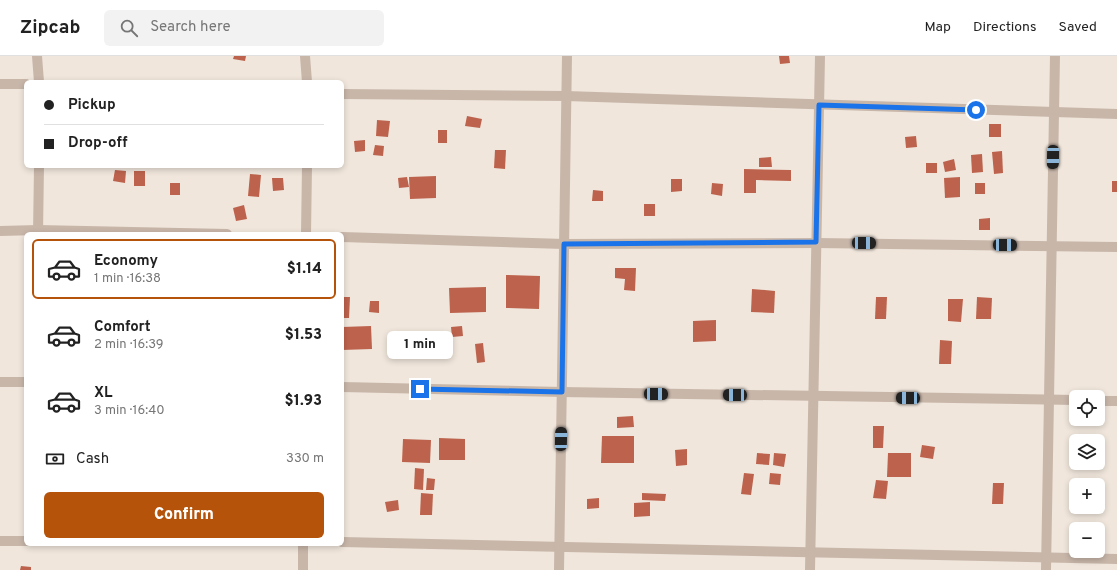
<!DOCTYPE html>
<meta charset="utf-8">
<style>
body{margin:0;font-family:Overpass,sans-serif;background:#f2f2f2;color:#222;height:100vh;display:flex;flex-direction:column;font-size:15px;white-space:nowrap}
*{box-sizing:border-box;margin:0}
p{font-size:13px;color:#767676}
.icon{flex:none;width:22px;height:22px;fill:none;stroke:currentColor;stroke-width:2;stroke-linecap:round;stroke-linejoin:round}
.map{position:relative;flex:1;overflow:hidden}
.panel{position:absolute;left:24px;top:176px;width:320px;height:314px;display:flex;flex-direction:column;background:#fff;border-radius:6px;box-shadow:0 2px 6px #0003}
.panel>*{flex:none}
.hud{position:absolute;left:24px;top:24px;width:320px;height:88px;border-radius:6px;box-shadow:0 2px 6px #0003;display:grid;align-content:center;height:88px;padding:0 20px;background:#fff}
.fabs{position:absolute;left:1069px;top:334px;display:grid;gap:8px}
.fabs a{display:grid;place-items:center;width:36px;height:36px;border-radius:6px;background:#fff;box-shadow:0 2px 6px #0003;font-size:20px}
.end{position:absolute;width:18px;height:18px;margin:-9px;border:5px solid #1a73e8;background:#fff;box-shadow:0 0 0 2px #fff}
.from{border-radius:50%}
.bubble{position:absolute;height:28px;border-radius:6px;background:#fff;box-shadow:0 2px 6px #0003;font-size:13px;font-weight:800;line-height:28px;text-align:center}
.car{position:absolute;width:12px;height:24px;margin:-12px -6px;border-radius:5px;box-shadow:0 0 3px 1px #0007;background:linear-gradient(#222 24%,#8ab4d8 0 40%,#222 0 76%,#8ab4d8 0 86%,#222 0)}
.hud b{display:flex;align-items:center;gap:14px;height:38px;font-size:15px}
.hud b+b{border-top:1px solid #e0e0e0}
.hud i{width:10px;height:10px;background:#222}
ul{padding:7px 0 0;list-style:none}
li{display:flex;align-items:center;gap:12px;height:60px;margin:0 8px 6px;padding:0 12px;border:2px solid transparent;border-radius:6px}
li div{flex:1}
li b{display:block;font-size:15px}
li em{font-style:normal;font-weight:800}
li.on{border-color:#b45309}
li>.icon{width:36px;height:36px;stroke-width:1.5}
.pay{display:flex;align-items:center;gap:10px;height:44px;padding:0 20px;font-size:15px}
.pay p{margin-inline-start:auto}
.primary-button{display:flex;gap:8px;margin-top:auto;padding:8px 20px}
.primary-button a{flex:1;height:46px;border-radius:6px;background:#b45309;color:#fff;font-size:16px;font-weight:800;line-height:46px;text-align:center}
header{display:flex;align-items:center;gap:24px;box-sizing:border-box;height:56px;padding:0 20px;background:#fff;border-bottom:1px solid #e0e0e0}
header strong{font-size:19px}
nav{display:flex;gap:22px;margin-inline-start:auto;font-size:14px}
.search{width:280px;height:36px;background:#f2f2f2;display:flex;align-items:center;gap:10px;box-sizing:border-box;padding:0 14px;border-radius:6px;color:#767676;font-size:15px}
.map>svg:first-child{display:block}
.building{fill:#bd634d}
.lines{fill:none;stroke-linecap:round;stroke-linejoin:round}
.street{stroke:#c8b6a9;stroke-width:10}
.route{stroke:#1a73e8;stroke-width:5}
</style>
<header>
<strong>Zipcab</strong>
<div class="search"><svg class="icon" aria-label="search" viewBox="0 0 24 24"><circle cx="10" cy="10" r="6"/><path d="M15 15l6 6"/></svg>Search here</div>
<nav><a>Map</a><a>Directions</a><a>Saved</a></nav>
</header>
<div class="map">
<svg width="1117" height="514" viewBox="0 0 1117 514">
<rect width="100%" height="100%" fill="#f0e6dc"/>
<g class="building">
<polygon points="234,0 246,0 245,5 233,3"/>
<polygon points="779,0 789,0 790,7 780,8"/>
<polygon points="467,60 482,63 480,72 465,70"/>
<polygon points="377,64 390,65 388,81 376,80"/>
<rect x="989" y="68" width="12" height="13"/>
<rect x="438" y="74" width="9" height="13"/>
<polygon points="916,80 917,91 906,92 905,81"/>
<polygon points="365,84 365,95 355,96 354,85"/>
<polygon points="375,89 384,90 383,100 373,99"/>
<polygon points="495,94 506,94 505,113 494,112"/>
<polygon points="1002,95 1003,117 994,118 992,96"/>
<polygon points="982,98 983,116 972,117 971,99"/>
<polygon points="771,101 772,111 759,111 759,102"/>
<polygon points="954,103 956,114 945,116 943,106"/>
<rect x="926" y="107" width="11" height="10"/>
<polygon points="744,113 791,114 791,125 756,124 756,137 744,137"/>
<polygon points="115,114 126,115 125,127 113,125"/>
<rect x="134" y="115" width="11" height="15"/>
<polygon points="250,118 261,119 259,141 248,140"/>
<polygon points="436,120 436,142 410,143 409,121"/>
<polygon points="407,121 409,131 399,132 398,122"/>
<polygon points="960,121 960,141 945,142 944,122"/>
<polygon points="272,122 283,122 284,134 273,135"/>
<polygon points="671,123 682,123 682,135 671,136"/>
<rect x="1112" y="125" width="5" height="11"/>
<rect x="170" y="127" width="10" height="12"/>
<polygon points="712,127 723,128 722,140 711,138"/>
<rect x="975" y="127" width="10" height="11"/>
<polygon points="593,134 603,135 603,145 592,145"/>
<rect x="644" y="148" width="11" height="12"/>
<polygon points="244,149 247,163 236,165 233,152"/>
<polygon points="990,162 990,174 979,174 979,163"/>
<polygon points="615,212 636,212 635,235 624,234 625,223 615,222"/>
<polygon points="506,219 540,220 539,253 506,252"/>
<polygon points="486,231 486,256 450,257 449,232"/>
<polygon points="752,233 775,235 774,257 751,256"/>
<polygon points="342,241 350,241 349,262 342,262"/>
<polygon points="876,241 887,241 886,263 875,263"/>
<polygon points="977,241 992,242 991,263 976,263"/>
<polygon points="948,243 963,243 961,266 948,265"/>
<polygon points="370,245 379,245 379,257 369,256"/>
<polygon points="716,264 716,285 693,286 693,265"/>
<polygon points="371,270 372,293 342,294 342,271"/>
<polygon points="462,270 463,280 452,281 451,271"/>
<polygon points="940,284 952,285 951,308 939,308"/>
<polygon points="483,287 485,306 477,307 475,288"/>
<polygon points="633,360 634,371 617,372 617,361"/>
<polygon points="873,370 884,370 883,392 873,392"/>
<polygon points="602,380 634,380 634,407 601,407"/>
<polygon points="439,382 465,383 465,404 439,404"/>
<polygon points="403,383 431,384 430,407 402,406"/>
<polygon points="922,389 935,391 933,403 920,401"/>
<polygon points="687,393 687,409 676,410 675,394"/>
<polygon points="757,397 770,398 769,409 756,408"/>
<polygon points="774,397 786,398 784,411 773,409"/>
<polygon points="888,397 911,397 911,421 887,421"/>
<polygon points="415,412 424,413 423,434 414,433"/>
<polygon points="744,417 754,418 751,439 741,438"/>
<polygon points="770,417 781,418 780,429 769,428"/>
<polygon points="427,422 435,423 434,434 426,434"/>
<polygon points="876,424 888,425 886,443 873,442"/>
<polygon points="993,427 1004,427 1003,448 992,448"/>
<polygon points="421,437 433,438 432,459 420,459"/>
<polygon points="642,437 666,438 665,445 642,444"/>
<polygon points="599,442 599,452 587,453 587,443"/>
<polygon points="398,444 399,454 387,456 385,446"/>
<polygon points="650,446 650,460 634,461 634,447"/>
<polygon points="21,510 31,511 31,514 20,514"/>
</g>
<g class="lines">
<g class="street">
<polyline points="37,0 39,26"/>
<polyline points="305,0 307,26"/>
<polyline points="0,28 26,28"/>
<polyline points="342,38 566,40 1117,58"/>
<polyline points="0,175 38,174 227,178"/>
<polyline points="38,178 39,110"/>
<polyline points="306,178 307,110"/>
<polyline points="342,181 564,188 817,187 1117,191"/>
<polyline points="0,326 26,326"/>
<polyline points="342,331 562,336 1076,344"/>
<polyline points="1098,345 1117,345"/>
<polyline points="0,485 26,485"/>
<polyline points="342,486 1117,503"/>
<polyline points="303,514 303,488"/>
<polyline points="559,514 567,0"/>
<polyline points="810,514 820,0"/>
<polyline points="1046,514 1055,0"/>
</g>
</g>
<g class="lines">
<polyline class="route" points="420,333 562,336 564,188 816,186 819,49 976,54"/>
</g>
</svg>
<div class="fabs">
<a><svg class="icon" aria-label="locate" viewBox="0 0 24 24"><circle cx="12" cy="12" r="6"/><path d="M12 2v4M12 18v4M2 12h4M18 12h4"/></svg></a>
<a><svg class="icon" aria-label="layers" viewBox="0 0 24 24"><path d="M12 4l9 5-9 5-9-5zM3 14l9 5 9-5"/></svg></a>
<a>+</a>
<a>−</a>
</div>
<i class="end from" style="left:976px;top:54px"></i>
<i class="end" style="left:420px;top:333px"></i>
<div class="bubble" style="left:387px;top:275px;width:66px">1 min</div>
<i class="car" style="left:1053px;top:101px;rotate:181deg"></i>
<i class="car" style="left:864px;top:187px;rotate:91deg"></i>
<i class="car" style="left:1005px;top:189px;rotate:91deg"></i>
<i class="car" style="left:656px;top:338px;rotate:91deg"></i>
<i class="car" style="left:735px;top:339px;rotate:271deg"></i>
<i class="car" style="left:908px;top:342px;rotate:271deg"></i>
<i class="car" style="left:561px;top:383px;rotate:1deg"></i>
<div class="hud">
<b><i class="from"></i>Pickup</b>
<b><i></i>Drop-off</b>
</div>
<section class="panel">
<ul>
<li class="on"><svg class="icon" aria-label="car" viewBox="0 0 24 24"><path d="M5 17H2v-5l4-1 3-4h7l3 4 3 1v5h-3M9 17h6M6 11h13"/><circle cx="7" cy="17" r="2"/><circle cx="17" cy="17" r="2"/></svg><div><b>Economy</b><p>1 min · 16:38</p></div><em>$1.14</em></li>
<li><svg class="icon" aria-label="car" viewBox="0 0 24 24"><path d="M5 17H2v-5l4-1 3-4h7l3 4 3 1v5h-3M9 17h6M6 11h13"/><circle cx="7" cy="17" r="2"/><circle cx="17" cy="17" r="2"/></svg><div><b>Comfort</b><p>2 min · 16:39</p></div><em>$1.53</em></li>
<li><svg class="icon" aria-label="car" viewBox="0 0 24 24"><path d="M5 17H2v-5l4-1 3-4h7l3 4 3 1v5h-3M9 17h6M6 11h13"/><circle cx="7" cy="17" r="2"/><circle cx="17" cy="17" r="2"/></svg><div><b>XL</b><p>3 min · 16:40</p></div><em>$1.93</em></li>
</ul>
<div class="pay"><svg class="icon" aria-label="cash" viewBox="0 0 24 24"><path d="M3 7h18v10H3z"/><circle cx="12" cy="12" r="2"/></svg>Cash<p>330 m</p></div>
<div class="primary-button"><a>Confirm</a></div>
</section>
</div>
